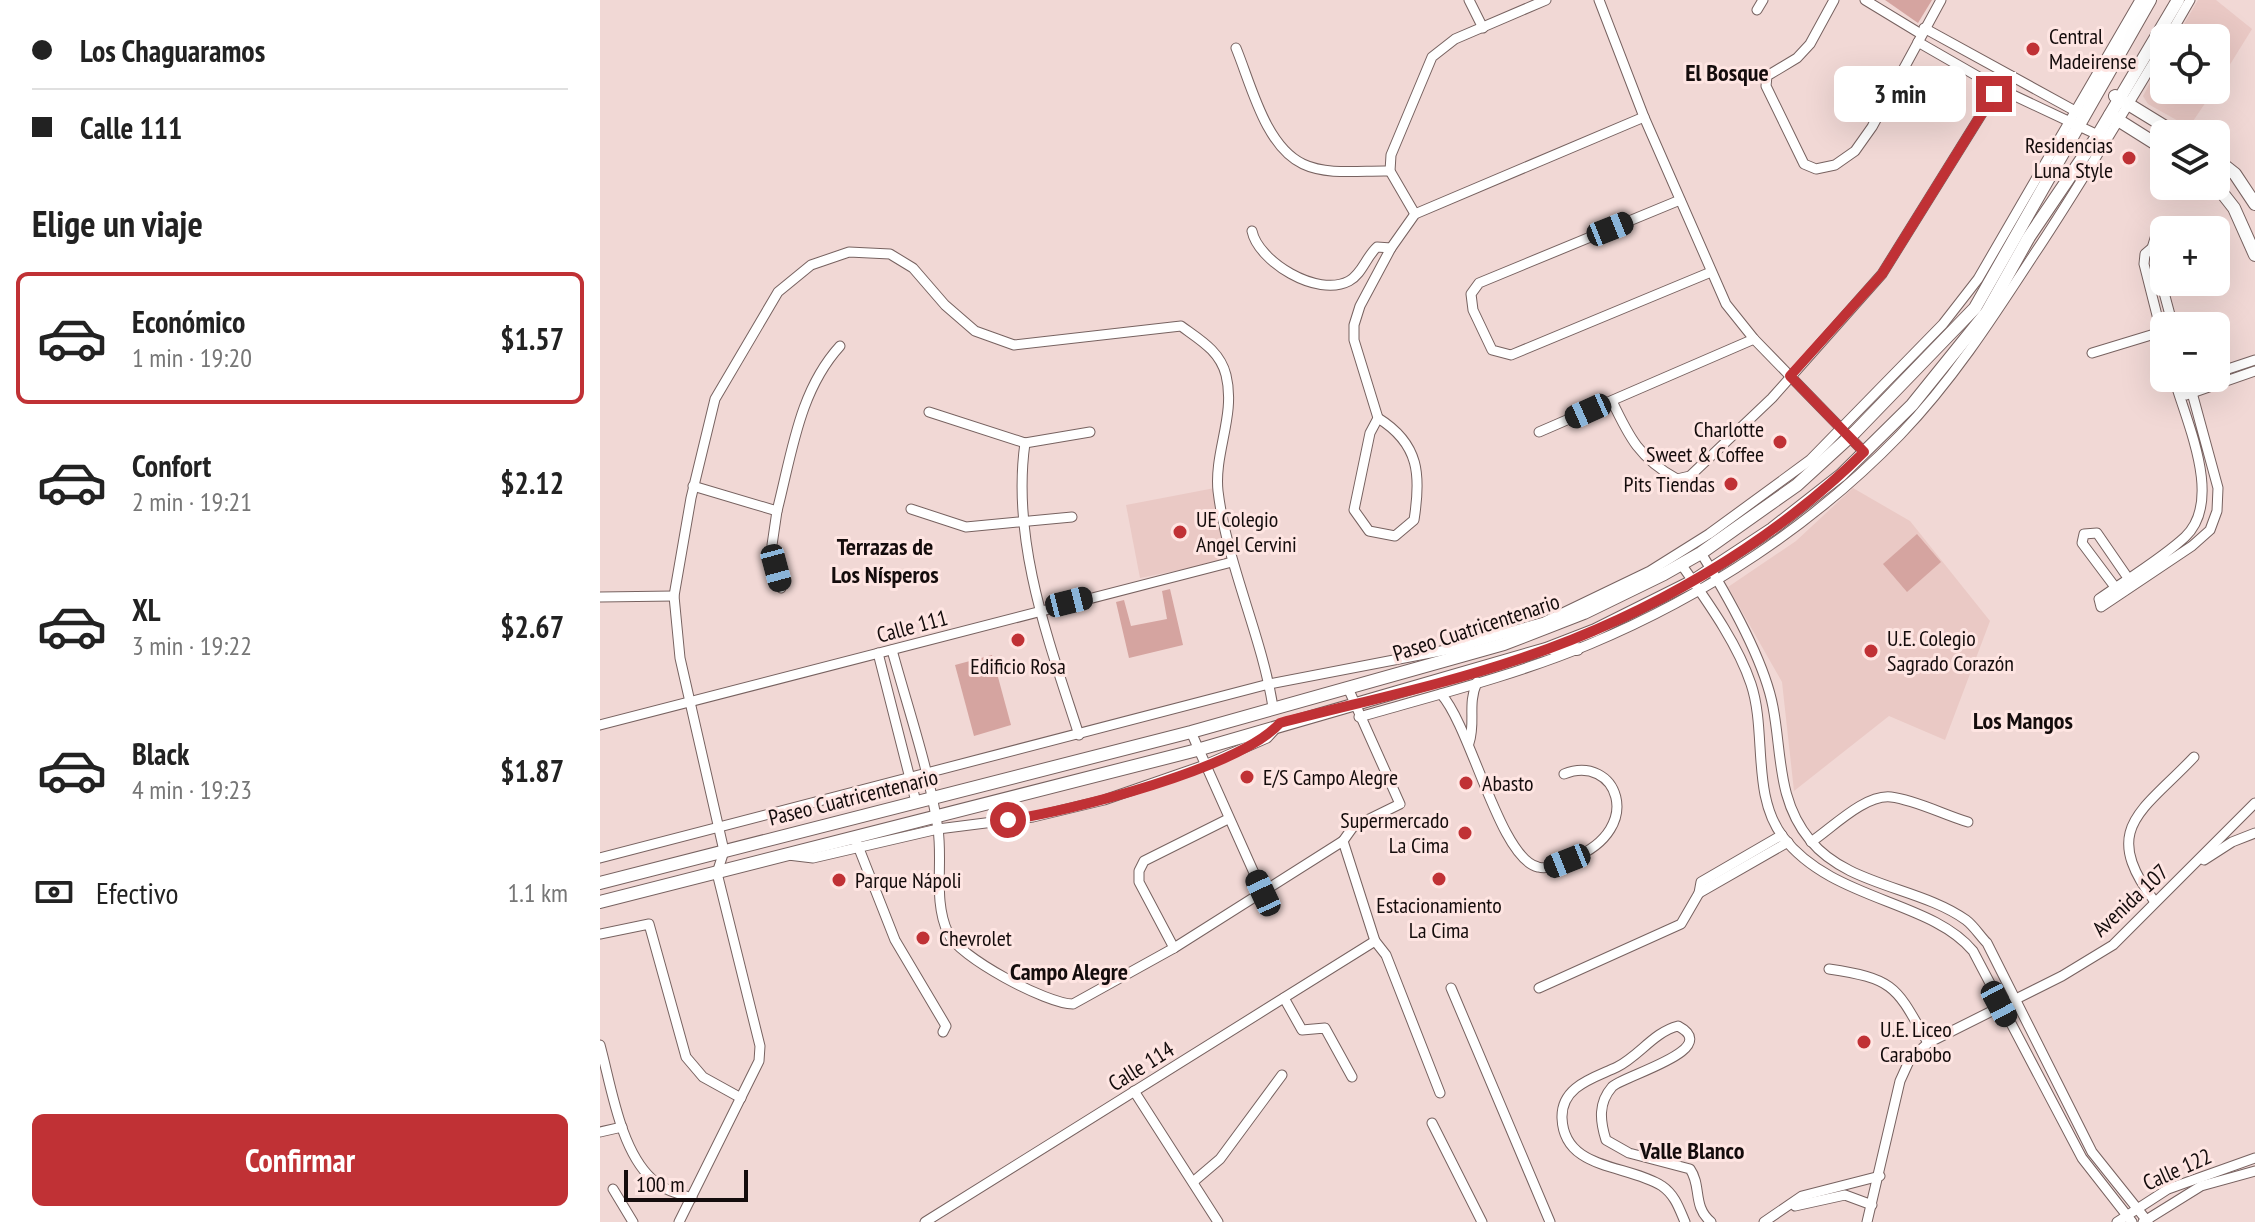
<!DOCTYPE html>
<html lang="es">
<meta charset="utf-8">
<style>
body{margin:0;font-family:"PT Sans Narrow",sans-serif;background:#f6f6f6;color:#222;height:100vh;display:flex;flex-direction:column;font-size:30px;white-space:nowrap}
*{box-sizing:border-box;margin:0}
p{font-size:26px;color:#767676}
.icon{flex:none;width:44px;height:44px;fill:none;stroke:currentColor;stroke-width:2;stroke-linecap:round;stroke-linejoin:round}
.map{position:relative;flex:1;overflow:hidden}
.sheet{display:flex;flex-direction:column;background:#fff;width:600px}
.sheet>*{flex:none}
.hud{display:grid;align-content:center;height:176px;padding:0 32px;background:#fff}
.controls{position:absolute;left:1550px;top:24px;display:grid;gap:16px}
.controls a{display:grid;place-items:center;width:80px;height:80px;border-radius:12px;background:#fff;box-shadow:0 8px 32px #0002;font-size:40px}
.scale{position:absolute;left:24px;bottom:20px;width:124px;box-sizing:border-box;padding-left:8px;border:4px solid #140c0c;border-top:0;font-size:22px;line-height:28px;white-space:nowrap;color:#140c0c;-webkit-text-stroke:6px #fee5e2;paint-order:stroke}
.end{position:absolute;width:36px;height:36px;margin:-18px;border:10px solid #c03135;background:#fff;box-shadow:0 0 0 4px #fff}
.from{border-radius:50%}
.bubble{position:absolute;height:56px;border-radius:12px;background:#fff;box-shadow:0 8px 32px #0002;font-size:26px;font-weight:600;line-height:56px;text-align:center}
.car{position:absolute;width:24px;height:48px;margin:-24px -12px;border-radius:10px;box-shadow:0 0 6px 2px #0007;background:linear-gradient(#222 24%,#8ab4d8 0 40%,#222 0 76%,#8ab4d8 0 86%,#222 0)}
.hud b{display:flex;align-items:center;gap:28px;height:76px;font-size:30px}
.hud b+b{border-top:2px solid #e0e0e0}
.hud i{width:20px;height:20px;background:#222}
ul{padding:0;list-style:none}
li{display:flex;align-items:center;gap:24px;height:132px;margin:0 16px 12px;padding:0 16px;border:4px solid transparent;border-radius:12px}
li div{flex:1}
li b{display:block;font-size:30px}
li em{font-style:normal;font-weight:600}
li.current{border-color:#c03135}
li>.icon{width:72px;height:72px;stroke-width:1.5}
h2{padding:0 32px;font-size:36px;line-height:96px}
.pay{display:flex;align-items:center;gap:20px;height:88px;padding:0 32px;font-size:30px}
.pay p{margin-inline-start:auto}
.primary-button{display:flex;gap:16px;margin-top:auto;padding:16px 32px}
.primary-button a{flex:1;height:92px;border-radius:12px;background:#c03135;color:#fff;font-size:32px;font-weight:600;line-height:92px;text-align:center}
main{display:flex;flex:1;min-height:0}
.map>svg:first-child{display:block}
.built{fill:#eac9c5}
.green{fill:#d5a4a0}
.lines{fill:none;stroke-linecap:round;stroke-linejoin:round}
.street-casing{stroke:#776260;stroke-width:11}
.secondary-casing{stroke:#776260;stroke-width:14}
.street{stroke:#fff;stroke-width:9}
.secondary{stroke:#fff;stroke-width:12}
.route{stroke:#c03135;stroke-width:10}
.poi-dot{fill:#c03135;stroke:#fee5e2;stroke-width:3}
.labels{text-anchor:middle;dominant-baseline:central;stroke-width:6;stroke-linejoin:round;paint-order:stroke}
.poi-label{font-size:22px;fill:#140c0c;stroke:#fee5e2;text-anchor:start}
.street-label{font-size:22px;fill:#140c0c;stroke:#fee5e2}
.neighbourhood-label{font-size:24px;font-weight:bold;fill:#140c0c;stroke:#fee5e2}
</style>
<main>
<section class="sheet">
<div class="hud">
<b><i class="from"></i>Los Chaguaramos</b>
<b><i></i>Calle 111</b>
</div>
<h2>Elige un viaje</h2>
<ul>
<li class="current"><svg class="icon" aria-label="car" viewBox="0 0 24 24"><path d="M5 17H2v-5l4-1 3-4h7l3 4 3 1v5h-3M9 17h6M6 11h13"/><circle cx="7" cy="17" r="2"/><circle cx="17" cy="17" r="2"/></svg><div><b>Económico</b><p>1 min · 19:20</p></div><em>$1.57</em></li>
<li><svg class="icon" aria-label="car" viewBox="0 0 24 24"><path d="M5 17H2v-5l4-1 3-4h7l3 4 3 1v5h-3M9 17h6M6 11h13"/><circle cx="7" cy="17" r="2"/><circle cx="17" cy="17" r="2"/></svg><div><b>Confort</b><p>2 min · 19:21</p></div><em>$2.12</em></li>
<li><svg class="icon" aria-label="car" viewBox="0 0 24 24"><path d="M5 17H2v-5l4-1 3-4h7l3 4 3 1v5h-3M9 17h6M6 11h13"/><circle cx="7" cy="17" r="2"/><circle cx="17" cy="17" r="2"/></svg><div><b>XL</b><p>3 min · 19:22</p></div><em>$2.67</em></li>
<li><svg class="icon" aria-label="car" viewBox="0 0 24 24"><path d="M5 17H2v-5l4-1 3-4h7l3 4 3 1v5h-3M9 17h6M6 11h13"/><circle cx="7" cy="17" r="2"/><circle cx="17" cy="17" r="2"/></svg><div><b>Black</b><p>4 min · 19:23</p></div><em>$1.87</em></li>
</ul>
<div class="pay"><svg class="icon" aria-label="cash" viewBox="0 0 24 24"><path d="M3 7h18v10H3z"/><circle cx="12" cy="12" r="2"/></svg>Efectivo<p>1.1 km</p></div>
<div class="primary-button"><a>Confirmar</a></div>
</section>
<div class="map">
<svg width="1655" height="1222" viewBox="0 0 1655 1222">
<rect width="100%" height="100%" fill="#f1d8d5"/>
<g class="built">
<polygon points="1598,0 1616,0 1652,29 1616,87 1616,38 1576,38"/>
<polygon points="1564,57 1564,90 1614,90 1589,127 1548,104 1543,96"/>
<polygon points="620,487 634,559 540,578 526,505"/>
<polygon points="1253,488 1310,521 1390,621 1345,740 1289,716 1194,791 1182,682 1128,587 1196,541"/>
</g>
<g class="green">
<polygon points="1285,0 1332,0 1318,23"/>
<polygon points="1317,534 1341,562 1307,592 1283,564"/>
<polygon points="570,589 583,645 529,658 516,602 524,600 531,626 567,619 562,591"/>
<polygon points="392,655 411,725 374,736 355,665"/>
</g>
<g class="lines">
<g class="street-casing">
<g id="street">
<polyline points="869,0 883,28"/>
<polyline points="999,0 1044,117 1126,304 1154,339 1264,452"/>
<polyline points="1234,0 1210,44 1197,58 1167,76 1166,86 1204,164 1216,169 1235,165 1255,151 1272,127 1341,0"/>
<polyline points="1265,0 1321,34"/>
<polyline points="1157,10 1163,0"/>
<polyline points="1324,28 1477,112"/>
<polyline points="1568,38 1590,0"/>
<polyline points="1318,42 1398,88 1498,135"/>
<path d="M 636,48 C 651,84 665,146 703,164 C 728,176 764,170 790,171"/>
<polyline points="1080,200 879,283 871,294 873,310 892,350 911,355 1111,272"/>
<polyline points="815,214 790,171 791,155 832,57 855,39 946,0"/>
<path d="M 652,231 C 658,261 717,298 749,281 C 762,274 766,257 777,247 L 791,248"/>
<polyline points="1556,235 1552,248 1545,254 1544,264 1564,343"/>
<polyline points="1552,248 1573,326"/>
<polyline points="1492,353 1561,332"/>
<polyline points="1616,373 1655,360"/>
<path d="M 1574,378 C 1586,422 1624,500 1585,537 C 1560,560 1527,579 1499,599 L 1501,607 L 1592,546 L 1610,530 L 1617,511 L 1618,488 L 1588,378"/>
<polyline points="1586,395 1655,371"/>
<path d="M 1012,401 C 1029,437 1040,459 1077,479 L 1090,476 L 1172,398 L 1282,274 L 1394,94 L 1411,76"/>
<polyline points="329,412 425,443 490,432"/>
<polyline points="778,418 754,340 754,325 760,306 791,248 815,214 1044,117"/>
<path d="M 778,418 C 820,444 821,476 814,520 L 795,536 L 769,531 L 754,510 L 770,433 Z"/>
<polyline points="939,432 1154,339"/>
<path d="M 425,443 C 411,542 449,642 479,735"/>
<path d="M 93,486 L 177,511 C 192,453 199,391 240,346"/>
<polyline points="311,509 366,527 472,517"/>
<polyline points="177,511 172,545 181,588"/>
<path d="M 1101,553 C 1127,595 1164,659 1173,707 C 1182,754 1177,800 1210,840 C 1247,886 1320,887 1366,920 C 1374,926 1380,936 1387,943 L 1492,1152 L 1548,1222"/>
<path d="M 1081,564 C 1106,600 1137,642 1151,684 C 1167,732 1151,795 1183,837 C 1232,901 1331,900 1373,951 L 1482,1158 L 1532,1222"/>
<polyline points="1515,587 1482,543 1484,534 1497,533 1528,578"/>
<polyline points="0,597 74,596"/>
<path d="M 292,650 C 308,709 329,769 338,829 C 343,863 333,901 348,933 C 358,957 447,1004 473,1004 L 574,948 L 743,841 L 775,941 L 786,955 L 840,1093"/>
<polyline points="278,653 316,802"/>
<path d="M 841,694 C 871,727 900,859 938,867 C 950,870 962,863 973,858 C 1047,828 1016,753 964,774"/>
<path d="M 759,717 C 836,695 916,675 990,644 C 1105,596 1213,525 1300,435 C 1352,381 1392,319 1433,256 C 1479,187 1521,116 1564,45"/>
<polyline points="0,725 632,562"/>
<polyline points="591,732 663,893"/>
<path d="M 869,743 C 876,722 867,705 877,682"/>
<polyline points="256,841 295,940 346,1026 343,1032"/>
<polyline points="743,841 753,827 800,804 748,688"/>
<path d="M 1211,842 C 1232,828 1265,794 1291,797 C 1316,800 1344,815 1368,822"/>
<polyline points="188,855 213,858 338,829 433,817 504,800 605,765 667,738 678,726"/>
<polyline points="0,858 669,684 851,649 944,622 1050,571 1109,534 1210,460 1343,324 1378,279 1540,0"/>
<polyline points="1604,860 1632,842 1655,833"/>
<polyline points="1099,893 1188,842"/>
<path d="M 1555,902 C 1499,828 1542,812 1594,757"/>
<polyline points="0,934 49,924 86,1057 103,1077 141,1098"/>
<polyline points="574,948 539,882 539,871 544,861 628,819"/>
<path d="M 1229,969 C 1296,979 1296,987 1328,1043"/>
<polyline points="851,988 950,1222"/>
<polyline points="939,988 1081,924 1099,893 1101,882 1182,835"/>
<polyline points="684,998 702,1030 725,1028 752,1077"/>
<path d="M 0,1045 C 11,1085 20,1150 52,1179 C 63,1190 77,1193 92,1198"/>
<polyline points="534,1091 618,1222"/>
<polyline points="832,1123 882,1222"/>
<polyline points="0,1132 22,1127"/>
<polyline points="593,1182 620,1159 682,1075"/>
<polyline points="13,1189 33,1222"/>
<polyline points="1195,1206 1245,1195 1272,1205"/>
<path d="M 79,1222 L 159,1061 L 160,1046 L 117,873 L 124,851 L 80,658 L 74,596 L 91,498 L 115,399 L 178,292 L 211,265 L 249,252 L 290,254 L 313,268 L 345,305 L 375,331 L 414,345 L 581,326 C 600,340 620,351 626,375 C 636,415 614,452 618,491 C 627,565 661,633 673,707"/>
<polyline points="325,1222 775,941"/>
<path d="M 1085,1222 C 1079,1208 1075,1195 1062,1186 C 1028,1164 964,1171 962,1118 C 961,1086 994,1078 1017,1067 C 1039,1056 1054,1032 1078,1026 C 1124,1050 1021,1076 1012,1087 C 998,1103 1000,1121 1006,1140 L 1029,1153 L 1090,1169 C 1102,1186 1092,1206 1111,1222"/>
<polyline points="1164,1222 1202,1196 1280,1176"/>
<polyline points="1267,1222 1300,1081 1310,1059 1328,1043 1462,976 1513,945 1655,803"/>
<polyline points="1517,1222 1568,1189 1655,1158"/>
<polyline points="1543,1222 1601,1186 1655,1171"/>
</g>
</g>
<g class="secondary-casing">
<g id="secondary">
<polyline points="1515,96 1577,134"/>
<polyline points="1510,115 1564,149"/>
<polyline points="1616,159 1635,174 1655,204"/>
<polyline points="1616,185 1634,208 1655,255"/>
<polyline points="954,649 977,649"/>
<polyline points="0,883 591,732 904,644 984,613 1064,574 1101,553 1197,485 1255,432 1375,308 1550,0"/>
<polyline points="0,902 597,750 946,649 995,630 1093,581 1172,529 1241,475 1312,405 1387,312 1429,237 1498,135 1578,0"/>
</g>
</g>
<use href="#street" class="street"/>
<use href="#secondary" class="secondary"/>
</g>
<g class="lines">
<path class="route" d="M 408,820 C 471,811 640,768 680,723 C 760,702 843,685 922,658 C 1047,616 1170,545 1264,452 L 1190,376 L 1282,274 L 1394,94"/>
</g>
<g class="poi-dot">
<circle cx="1433" cy="49" r="8"/>
<circle cx="1529" cy="158" r="8"/>
<circle cx="1180" cy="442" r="8"/>
<circle cx="1131" cy="484" r="8"/>
<circle cx="580" cy="532" r="8"/>
<circle cx="418" cy="640" r="8"/>
<circle cx="1271" cy="651" r="8"/>
<circle cx="647" cy="777" r="8"/>
<circle cx="866" cy="783" r="8"/>
<circle cx="865" cy="833" r="8"/>
<circle cx="839" cy="879" r="8"/>
<circle cx="239" cy="880" r="8"/>
<circle cx="323" cy="938" r="8"/>
<circle cx="1264" cy="1042" r="8"/>
</g>
<g class="labels">
<g class="poi-label">
<text x="1449" y="36">Central<tspan x="1449" dy="25">Madeirense</tspan></text>
<text x="1513" y="145" text-anchor="end">Residencias<tspan x="1513" dy="25">Luna Style</tspan></text>
<text x="1164" y="429" text-anchor="end">Charlotte<tspan x="1164" dy="25">Sweet &amp; Coffee</tspan></text>
<text x="1115" y="484" text-anchor="end">Pits Tiendas</text>
<text x="596" y="519">UE Colegio<tspan x="596" dy="25">Angel Cervini</tspan></text>
<text x="1287" y="638">U.E. Colegio<tspan x="1287" dy="25">Sagrado Corazón</tspan></text>
<text x="418" y="666" text-anchor="middle">Edificio Rosa</text>
<text x="663" y="777">E/S Campo Alegre</text>
<text x="882" y="783">Abasto</text>
<text x="849" y="820" text-anchor="end">Supermercado<tspan x="849" dy="25">La Cima</tspan></text>
<text x="255" y="880">Parque Nápoli</text>
<text x="839" y="905" text-anchor="middle">Estacionamiento<tspan x="839" dy="25">La Cima</tspan></text>
<text x="339" y="938">Chevrolet</text>
<text x="1280" y="1029">U.E. Liceo<tspan x="1280" dy="25">Carabobo</tspan></text>
</g>
<g class="street-label">
<text transform="translate(312 626) rotate(-15)">Calle 111</text>
<text transform="translate(876 627) rotate(-18)">Paseo Cuatricentenario</text>
<text transform="translate(253 797) rotate(-14)">Paseo Cuatricentenario</text>
<text transform="translate(1530 900) rotate(-43)">Avenida 107</text>
<text transform="translate(541 1066) rotate(-32)">Calle 114</text>
<text transform="translate(1577 1169) rotate(-24)">Calle 122</text>
</g>
<g class="neighbourhood-label">
<text x="1127" y="72">El Bosque</text>
<text x="285" y="546">Terrazas de<tspan x="285" dy="28">Los Nísperos</tspan></text>
<text x="1423" y="720">Los Mangos</text>
<text x="469" y="971">Campo Alegre</text>
<text x="1092" y="1150">Valle Blanco</text>
</g>
</g>
</svg>
<div class="controls">
<a><svg class="icon" aria-label="locate" viewBox="0 0 24 24"><circle cx="12" cy="12" r="6"/><path d="M12 2v4M12 18v4M2 12h4M18 12h4"/></svg></a>
<a><svg class="icon" aria-label="layers" viewBox="0 0 24 24"><path d="M12 4l9 5-9 5-9-5zM3 14l9 5 9-5"/></svg></a>
<a>+</a>
<a>−</a>
</div>
<div class="scale">100 m</div>
<i class="end from" style="left:408px;top:820px"></i>
<i class="end" style="left:1394px;top:94px"></i>
<div class="bubble" style="left:1234px;top:66px;width:132px">3 min</div>
<i class="car" style="left:1010px;top:229px;rotate:68deg"></i>
<i class="car" style="left:988px;top:411px;rotate:246deg"></i>
<i class="car" style="left:176px;top:568px;rotate:165deg"></i>
<i class="car" style="left:469px;top:602px;rotate:76deg"></i>
<i class="car" style="left:967px;top:861px;rotate:248deg"></i>
<i class="car" style="left:663px;top:893px;rotate:335deg"></i>
<i class="car" style="left:1399px;top:1004px;rotate:152deg"></i>
</div>
</main>
